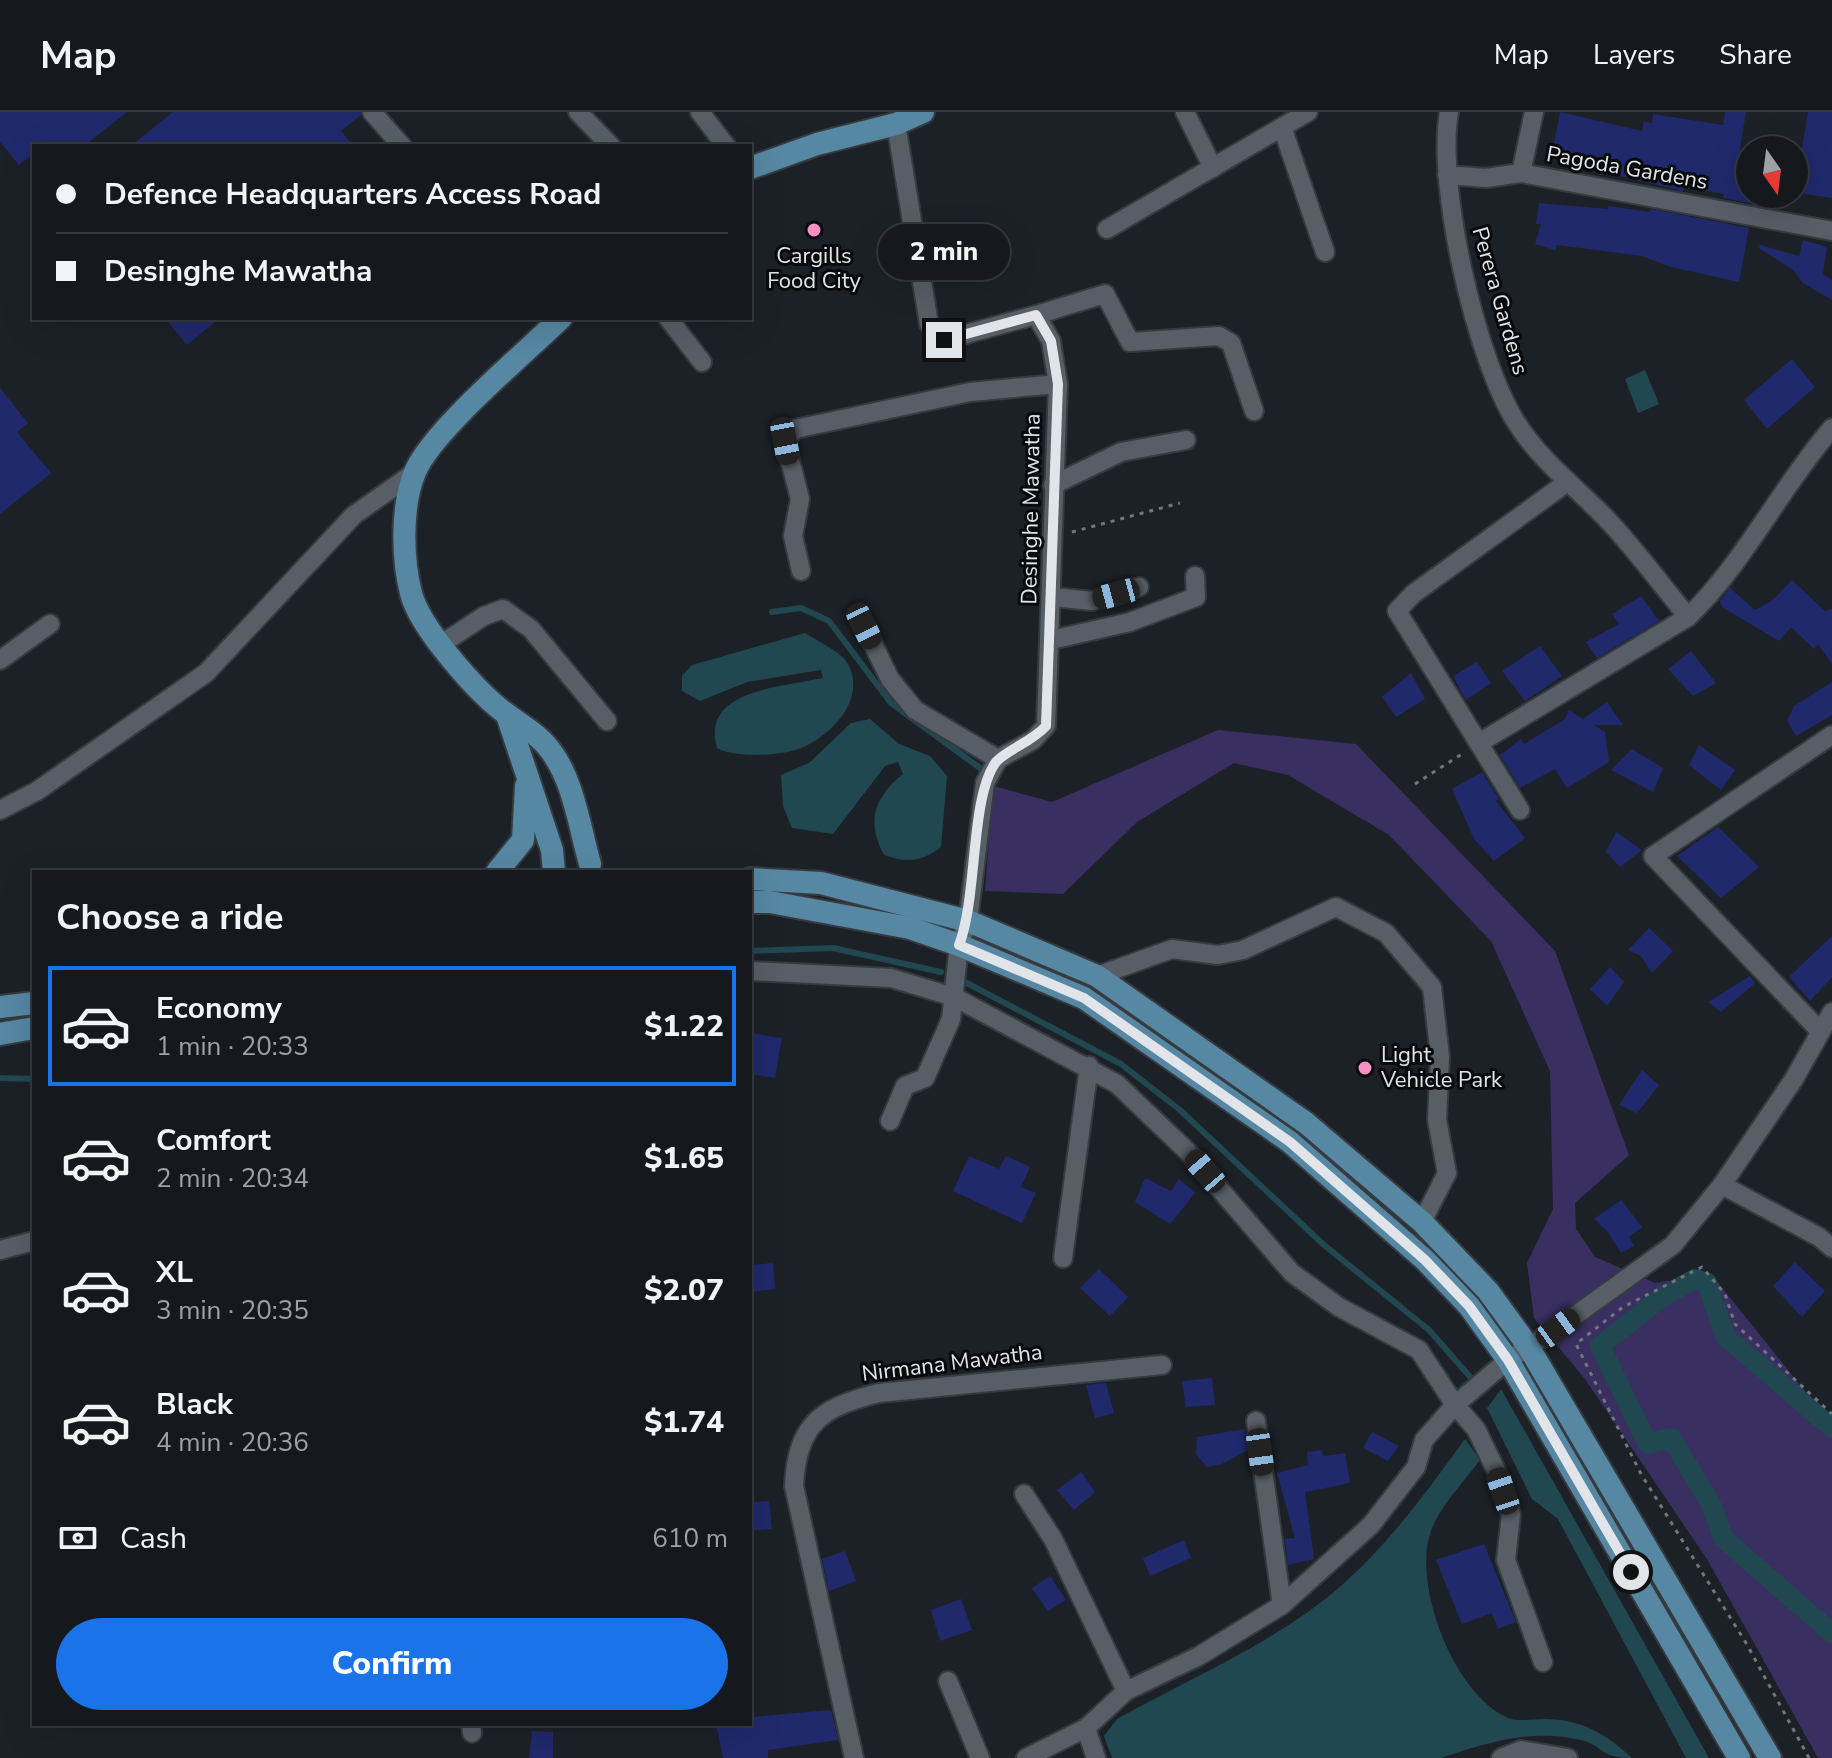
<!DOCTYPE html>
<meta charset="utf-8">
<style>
body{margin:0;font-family:"Nunito Sans",sans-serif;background:#1e2227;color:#f1f3f6;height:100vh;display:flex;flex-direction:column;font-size:30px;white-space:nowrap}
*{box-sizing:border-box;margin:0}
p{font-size:26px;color:#9da0a4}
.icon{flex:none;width:44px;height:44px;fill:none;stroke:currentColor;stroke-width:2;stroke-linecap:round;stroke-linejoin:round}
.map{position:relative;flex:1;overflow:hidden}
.sheet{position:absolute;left:32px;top:758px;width:720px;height:856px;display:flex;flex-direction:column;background:#15191e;border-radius:0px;box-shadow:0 8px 32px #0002,0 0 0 2px #34383c}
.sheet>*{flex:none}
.banner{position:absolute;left:32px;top:32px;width:720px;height:176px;border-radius:0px;box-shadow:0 8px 32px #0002,0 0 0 2px #34383c;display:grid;align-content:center;height:176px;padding:0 24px;background:#15191e}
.needle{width:52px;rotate:166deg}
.fabs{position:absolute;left:1736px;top:24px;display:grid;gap:16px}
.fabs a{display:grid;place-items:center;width:72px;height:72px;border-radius:50%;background:#15191e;box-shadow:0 8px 32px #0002,0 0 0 2px #34383c;font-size:40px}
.end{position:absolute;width:36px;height:36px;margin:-18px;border:10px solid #e1e5ea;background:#111;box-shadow:0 0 0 4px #111}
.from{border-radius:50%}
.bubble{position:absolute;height:56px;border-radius:28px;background:#15191e;box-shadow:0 8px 32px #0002,0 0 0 2px #34383c;font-size:26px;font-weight:800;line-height:56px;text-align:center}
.car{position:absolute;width:24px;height:48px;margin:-24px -12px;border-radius:10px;box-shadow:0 0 6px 2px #0007;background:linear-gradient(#222 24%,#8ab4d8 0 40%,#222 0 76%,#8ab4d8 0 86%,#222 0)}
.banner b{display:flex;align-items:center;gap:28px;height:76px;font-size:30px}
.banner b+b{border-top:2px solid #34383c}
.banner i{width:20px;height:20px;background:#f1f3f6}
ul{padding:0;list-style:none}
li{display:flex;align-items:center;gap:24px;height:120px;margin:0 16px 12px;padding:0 8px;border:4px solid transparent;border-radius:0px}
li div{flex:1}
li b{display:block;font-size:30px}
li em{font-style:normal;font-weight:800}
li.active{border-color:#1a73e8}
li>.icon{width:72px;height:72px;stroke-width:1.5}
h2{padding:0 24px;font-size:36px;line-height:96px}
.pay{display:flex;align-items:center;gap:20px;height:88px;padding:0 24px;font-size:30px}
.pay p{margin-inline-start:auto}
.button{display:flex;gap:16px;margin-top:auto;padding:16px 24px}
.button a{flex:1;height:92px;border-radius:48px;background:#1a73e8;color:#fff;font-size:32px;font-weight:800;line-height:92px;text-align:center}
header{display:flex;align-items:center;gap:48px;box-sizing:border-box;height:112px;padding:0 40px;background:#15191e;border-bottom:2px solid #34383c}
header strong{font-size:38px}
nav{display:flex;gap:44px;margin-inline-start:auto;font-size:28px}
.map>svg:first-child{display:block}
.green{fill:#3a2f61}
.water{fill:#214851}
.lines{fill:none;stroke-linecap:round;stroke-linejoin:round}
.stream{stroke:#214851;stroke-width:6}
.canal{stroke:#214851;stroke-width:20}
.building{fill:#20296c}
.minor-casing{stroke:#363b40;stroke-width:22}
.major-casing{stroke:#363b40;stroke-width:26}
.path{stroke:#72777d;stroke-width:3;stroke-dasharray:4 6;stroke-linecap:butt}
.minor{stroke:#585e66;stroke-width:18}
.major{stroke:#5687a3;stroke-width:22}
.route{stroke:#e1e5ea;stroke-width:10}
.poi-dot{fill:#fa8fc6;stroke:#080a0d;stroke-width:3}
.labels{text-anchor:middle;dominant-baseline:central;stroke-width:6;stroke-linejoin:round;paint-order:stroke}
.street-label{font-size:22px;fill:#e1e5ea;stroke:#080a0d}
.poi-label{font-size:22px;fill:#e1e5ea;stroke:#080a0d}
</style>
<header>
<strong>Map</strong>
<nav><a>Map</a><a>Layers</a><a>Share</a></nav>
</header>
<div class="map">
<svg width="1832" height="1646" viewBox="0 0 1832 1646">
<rect width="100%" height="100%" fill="#1c2128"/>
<polygon class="green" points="1218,618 1356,632 1555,839 1629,1043 1575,1091 1576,1117 1595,1145 1655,1171 1711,1162 1832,1313 1832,1646 1818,1646 1707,1447 1585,1267 1534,1206 1527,1151 1553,1097 1550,959 1491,829 1389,723 1288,663 1234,651 1137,710 1063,782 985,779 993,674 1052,690"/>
<g class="water">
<polygon points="1645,258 1659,292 1638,301 1625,267"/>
<path d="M 805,521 C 817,529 838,538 846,549 C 869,584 833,623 801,636 C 784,644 733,646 717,636 C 700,578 782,575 823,566 L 821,558 L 747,570 L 700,589 L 682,579 L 682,564 L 692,553 Z"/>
<path d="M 870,607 L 899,632 L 930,644 L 947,664 L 941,735 C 922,750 907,751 884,743 C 866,710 874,685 903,662 L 898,650 L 885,654 L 833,722 L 792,716 L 783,694 L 781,663 L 809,651 L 851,611 Z"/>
<polygon points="1501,1277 1709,1646 1686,1646 1558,1407 1532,1387 1487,1296"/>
<path d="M 1465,1327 L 1480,1348 C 1464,1370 1436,1398 1429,1425 C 1415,1479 1455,1583 1508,1606 C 1518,1610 1534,1607 1545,1607 C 1581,1607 1606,1622 1632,1646 C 1598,1646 1605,1634 1581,1628 C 1532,1616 1487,1631 1441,1646 L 1112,1646 L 1104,1624 L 1117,1607 C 1189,1567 1270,1533 1334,1480 C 1386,1436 1425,1382 1465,1327 Z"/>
</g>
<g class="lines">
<g class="stream">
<polyline points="772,500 801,496 829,509 891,591 980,656"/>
<polyline points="750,839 833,836 941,860"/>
<polyline points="963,869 1121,952 1180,998 1324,1133 1429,1218 1472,1267"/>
<polyline points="0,966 34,967"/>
</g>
<polyline class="canal" points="1832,1316 1725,1224 1707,1171 1695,1167 1662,1185 1600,1234 1648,1332 1671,1326 1711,1392 1723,1426 1832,1521"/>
</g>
<g class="building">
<polygon points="0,0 127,0 84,34 34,34 34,41 19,53 0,30"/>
<polygon points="173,0 360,0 361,3 341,19 353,34 131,34"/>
<polygon points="1560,0 1642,19 1644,10 1652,11 1653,2 1723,13 1725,0 1746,0 1737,56 1750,58 1750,82 1756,82 1754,92 1723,86 1724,82 1684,75 1683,79 1599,59 1602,46 1553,37"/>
<polygon points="1808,0 1832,0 1832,86 1804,82 1805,73 1796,72"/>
<polygon points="1539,91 1608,97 1608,94 1650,100 1651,97 1749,116 1739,170 1671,155 1642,144 1557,133 1555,138 1535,132 1541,112 1536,112"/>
<polygon points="1803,128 1827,135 1823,162 1832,168 1832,188 1803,171 1793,158 1759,136 1760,133 1799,144"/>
<polygon points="165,206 220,206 187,233"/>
<polygon points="1792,247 1815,275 1767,317 1744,288"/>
<polygon points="0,276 28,311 17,320 51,361 0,402"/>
<polygon points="1792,468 1825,499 1832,497 1832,552 1818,532 1814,537 1791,515 1779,529 1722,495 1720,489 1730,476 1755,498 1773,488"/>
<polygon points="1641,484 1659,509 1597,546 1586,530 1619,512 1612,502"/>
<polygon points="1540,534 1562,564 1525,589 1502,559"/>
<polygon points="1691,539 1716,571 1693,584 1668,557"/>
<polygon points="1477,550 1491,571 1466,588 1453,564"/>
<polygon points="1411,561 1425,587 1396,605 1382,585"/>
<polygon points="1832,570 1832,603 1796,624 1787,609 1794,594"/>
<polygon points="1607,590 1623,613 1594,613 1605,620 1609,650 1567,676 1555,657 1520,676 1500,643 1521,627 1524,632 1565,607 1569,598 1583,607"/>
<polygon points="1699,633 1735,658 1721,678 1689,653"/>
<polygon points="1632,637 1663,656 1653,680 1611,658"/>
<polygon points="1482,660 1499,687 1496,689 1525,726 1494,749 1474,727 1452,677"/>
<polygon points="1718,715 1759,755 1721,786 1677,744"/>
<polygon points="1616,720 1642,738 1620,755 1606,740"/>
<polygon points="1649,816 1673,839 1652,861 1641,844 1628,838"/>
<polygon points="1832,824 1832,865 1810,889 1789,865"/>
<polygon points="1610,855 1624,870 1607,894 1590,877"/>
<polygon points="1750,864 1755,871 1721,900 1708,890"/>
<polygon points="750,921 782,926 775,966 750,962"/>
<polygon points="1642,958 1659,973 1637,1001 1619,993"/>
<polygon points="969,1044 999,1057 1006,1044 1030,1055 1021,1075 1036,1081 1022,1111 953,1079"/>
<polygon points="1145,1066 1171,1079 1179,1067 1195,1081 1170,1112 1135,1090"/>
<polygon points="1621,1088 1642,1115 1629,1125 1634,1134 1621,1141 1607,1119 1594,1107"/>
<polygon points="1795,1150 1825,1179 1802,1205 1773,1174"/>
<polygon points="773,1151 775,1177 750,1180 750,1153"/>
<polygon points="1099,1157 1128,1185 1110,1204 1080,1176"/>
<polygon points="1212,1266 1215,1293 1186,1295 1182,1269"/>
<polygon points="1106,1271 1114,1301 1095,1306 1086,1273"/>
<polygon points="1245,1317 1248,1338 1222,1352 1207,1355 1196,1342 1197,1325"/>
<polygon points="1372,1320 1399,1334 1388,1349 1363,1336"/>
<polygon points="1322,1338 1323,1344 1345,1341 1350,1371 1305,1380 1314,1447 1288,1453 1285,1427 1295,1426 1277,1361 1308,1353 1307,1340"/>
<polygon points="1081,1360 1095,1380 1074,1398 1057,1378"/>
<polygon points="769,1389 772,1417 750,1419 750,1390"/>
<polygon points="1184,1428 1191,1446 1150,1464 1143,1446"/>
<polygon points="1484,1432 1516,1510 1498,1517 1492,1501 1462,1512 1436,1448"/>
<polygon points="845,1439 856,1469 829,1479 822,1447"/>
<polygon points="1050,1464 1066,1488 1048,1499 1032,1476"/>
<polygon points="961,1487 972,1518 940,1529 931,1498"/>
<polygon points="831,1598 838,1628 768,1638 768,1646 723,1646 716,1612 750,1612 750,1605"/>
<polygon points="532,1619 553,1620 553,1646 529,1646"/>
</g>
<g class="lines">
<g class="minor-casing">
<g id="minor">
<polyline points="372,0 402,34"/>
<polyline points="578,0 611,34"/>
<polyline points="700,0 726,34"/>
<polyline points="1185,0 1213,56"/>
<path d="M 1449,0 C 1436,73 1476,247 1516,310 C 1542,352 1583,380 1615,416 C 1641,445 1664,476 1688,505"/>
<polyline points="1282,15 1325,140"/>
<polyline points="1521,61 1534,0"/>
<polyline points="1447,63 1486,66 1521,61 1832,119"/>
<polyline points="1107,117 1308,0"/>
<polyline points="1036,203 1105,182 1130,230 1219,224 1231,231 1254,299"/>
<polyline points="668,206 702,250"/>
<polyline points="1053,373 1121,340 1186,328"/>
<polyline points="801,459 793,424 800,387 785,329 795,317 970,280 1058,272"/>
<polyline points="1053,485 1092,489 1139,475"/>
<polyline points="864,514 890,567 915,598 998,647"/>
<polyline points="1051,528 1130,510 1196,485 1195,464"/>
<polyline points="440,533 484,504 503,497 531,517 607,609"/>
<polyline points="0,548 50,512"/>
<path d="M 1479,631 L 1688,505 C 1745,450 1780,376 1832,316"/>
<polyline points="0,698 37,679 206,561 354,403 415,360"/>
<polyline points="1520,698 1397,499 1413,482 1566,371"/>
<polyline points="750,859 891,866 954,885 1117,972 1187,1039 1292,1161 1339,1195 1419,1238 1455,1293 1476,1317 1495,1356 1511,1402 1506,1448 1543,1550"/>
<polyline points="1097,864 1172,837 1218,843 1243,838 1336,795 1386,821 1432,875 1440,945 1437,1008 1447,1061 1422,1110"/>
<polyline points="1819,918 1653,744 1832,623"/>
<polyline points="890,1009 905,974 925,966 951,907 959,833 968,809 985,671 998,647 1033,628 1046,614 1058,272 1051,229 1036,203 944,228 929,212 896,12"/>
<polyline points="1722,1073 1819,1125 1832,1136"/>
<polyline points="0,1138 34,1129"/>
<polyline points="1063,1146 1089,954"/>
<polyline points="1256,1309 1282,1493"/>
<polyline points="1024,1382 1053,1427 1126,1579"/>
<polyline points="948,1569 980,1646"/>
<polyline points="471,1612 472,1621"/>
<polyline points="1086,1616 1096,1646"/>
<path d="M 854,1646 L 794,1374 C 797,1311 822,1295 879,1281 L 1162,1253"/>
<polyline points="1026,1646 1086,1616 1126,1579 1199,1544 1282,1493 1371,1413 1416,1355 1424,1328 1455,1293 1508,1248 1558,1216 1673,1133 1722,1073 1794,967 1832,900"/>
<polyline points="1501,1646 1521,1638 1568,1646"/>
</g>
</g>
<g class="major-casing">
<g id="major">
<polyline points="750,56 817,32 896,12 923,0"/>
<path d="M 561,206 C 525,241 432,319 415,360 C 401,394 402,446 411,481 C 419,515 479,583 508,603 C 521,613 535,620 546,633 C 573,663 579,714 590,752"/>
<polyline points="507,603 552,738 554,760"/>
<polyline points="497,760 523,728 526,674"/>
<polyline points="750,767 821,771 968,809 1097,864 1306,1011 1422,1110 1488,1179 1528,1234 1770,1646"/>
<polyline points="750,790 770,790 910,816 959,833 1084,886 1290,1030 1425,1148 1469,1194 1508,1248 1739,1646"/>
<polyline points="0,895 34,891"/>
<polyline points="0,922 34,916"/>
</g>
</g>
<g class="path">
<polyline points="1072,420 1180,391"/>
<polyline points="1415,672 1462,642"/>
<polyline points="1809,1646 1746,1531 1641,1362 1576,1232 1623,1195 1702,1155 1725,1182 1735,1212 1832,1302"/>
</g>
<use href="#minor" class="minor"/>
<use href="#major" class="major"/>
</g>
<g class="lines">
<path class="route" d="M 944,228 L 1036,203 L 1051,229 L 1058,272 L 1046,614 C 1032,630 1006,638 996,650 C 970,685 978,784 959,833 L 1084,886 L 1290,1030 L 1425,1148 L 1469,1194 L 1508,1248 L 1631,1460"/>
</g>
<g class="poi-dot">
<circle cx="814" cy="118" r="8"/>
<circle cx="1365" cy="956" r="8"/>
</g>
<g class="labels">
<g class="street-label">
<text transform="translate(1627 56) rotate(10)">Pagoda Gardens</text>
<text transform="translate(1500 189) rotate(74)">Perera Gardens</text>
<text transform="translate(1031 397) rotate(-89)">Desinghe Mawatha</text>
<text transform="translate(952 1251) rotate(-7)">Nirmana Mawatha</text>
</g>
<g class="poi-label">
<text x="814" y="144">Cargills<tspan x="814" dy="25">Food City</tspan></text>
<text x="1381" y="943" text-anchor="start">Light<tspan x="1381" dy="25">Vehicle Park</tspan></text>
</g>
</g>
</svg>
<div class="fabs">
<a><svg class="needle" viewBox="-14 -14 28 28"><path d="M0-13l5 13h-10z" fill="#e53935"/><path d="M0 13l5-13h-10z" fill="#9da0a4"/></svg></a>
</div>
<i class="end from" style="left:1631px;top:1460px"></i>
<i class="end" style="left:944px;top:228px"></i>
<div class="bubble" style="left:878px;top:112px;width:132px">2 min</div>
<i class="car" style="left:785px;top:329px;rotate:169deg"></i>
<i class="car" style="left:1116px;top:482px;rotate:255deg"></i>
<i class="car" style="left:864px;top:514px;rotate:154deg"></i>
<i class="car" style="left:1205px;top:1059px;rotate:319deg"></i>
<i class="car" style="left:1558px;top:1216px;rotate:54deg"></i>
<i class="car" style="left:1260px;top:1340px;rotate:172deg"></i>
<i class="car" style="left:1503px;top:1379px;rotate:341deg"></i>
<div class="banner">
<b><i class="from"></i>Defence Headquarters Access Road</b>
<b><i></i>Desinghe Mawatha</b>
</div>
<section class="sheet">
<h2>Choose a ride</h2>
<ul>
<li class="active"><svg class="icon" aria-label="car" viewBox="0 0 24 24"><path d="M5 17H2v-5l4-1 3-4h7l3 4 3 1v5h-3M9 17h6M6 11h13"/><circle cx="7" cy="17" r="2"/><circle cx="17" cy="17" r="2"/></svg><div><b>Economy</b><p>1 min · 20:33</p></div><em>$1.22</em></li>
<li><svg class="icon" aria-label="car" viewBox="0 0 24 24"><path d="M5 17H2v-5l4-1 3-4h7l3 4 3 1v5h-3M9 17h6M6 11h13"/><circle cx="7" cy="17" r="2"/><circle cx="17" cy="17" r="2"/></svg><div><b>Comfort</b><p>2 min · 20:34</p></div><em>$1.65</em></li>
<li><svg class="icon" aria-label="car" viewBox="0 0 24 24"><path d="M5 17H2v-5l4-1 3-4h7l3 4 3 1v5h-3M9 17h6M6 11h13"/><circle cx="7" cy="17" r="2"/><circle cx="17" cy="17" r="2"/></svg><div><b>XL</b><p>3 min · 20:35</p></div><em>$2.07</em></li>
<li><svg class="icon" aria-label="car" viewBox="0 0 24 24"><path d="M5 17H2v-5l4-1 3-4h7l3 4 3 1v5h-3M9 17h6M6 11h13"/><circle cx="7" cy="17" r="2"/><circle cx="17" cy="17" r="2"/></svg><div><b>Black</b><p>4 min · 20:36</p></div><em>$1.74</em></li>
</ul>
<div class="pay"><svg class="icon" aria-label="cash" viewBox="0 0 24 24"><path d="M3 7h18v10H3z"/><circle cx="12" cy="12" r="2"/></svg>Cash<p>610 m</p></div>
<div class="button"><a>Confirm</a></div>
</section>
</div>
